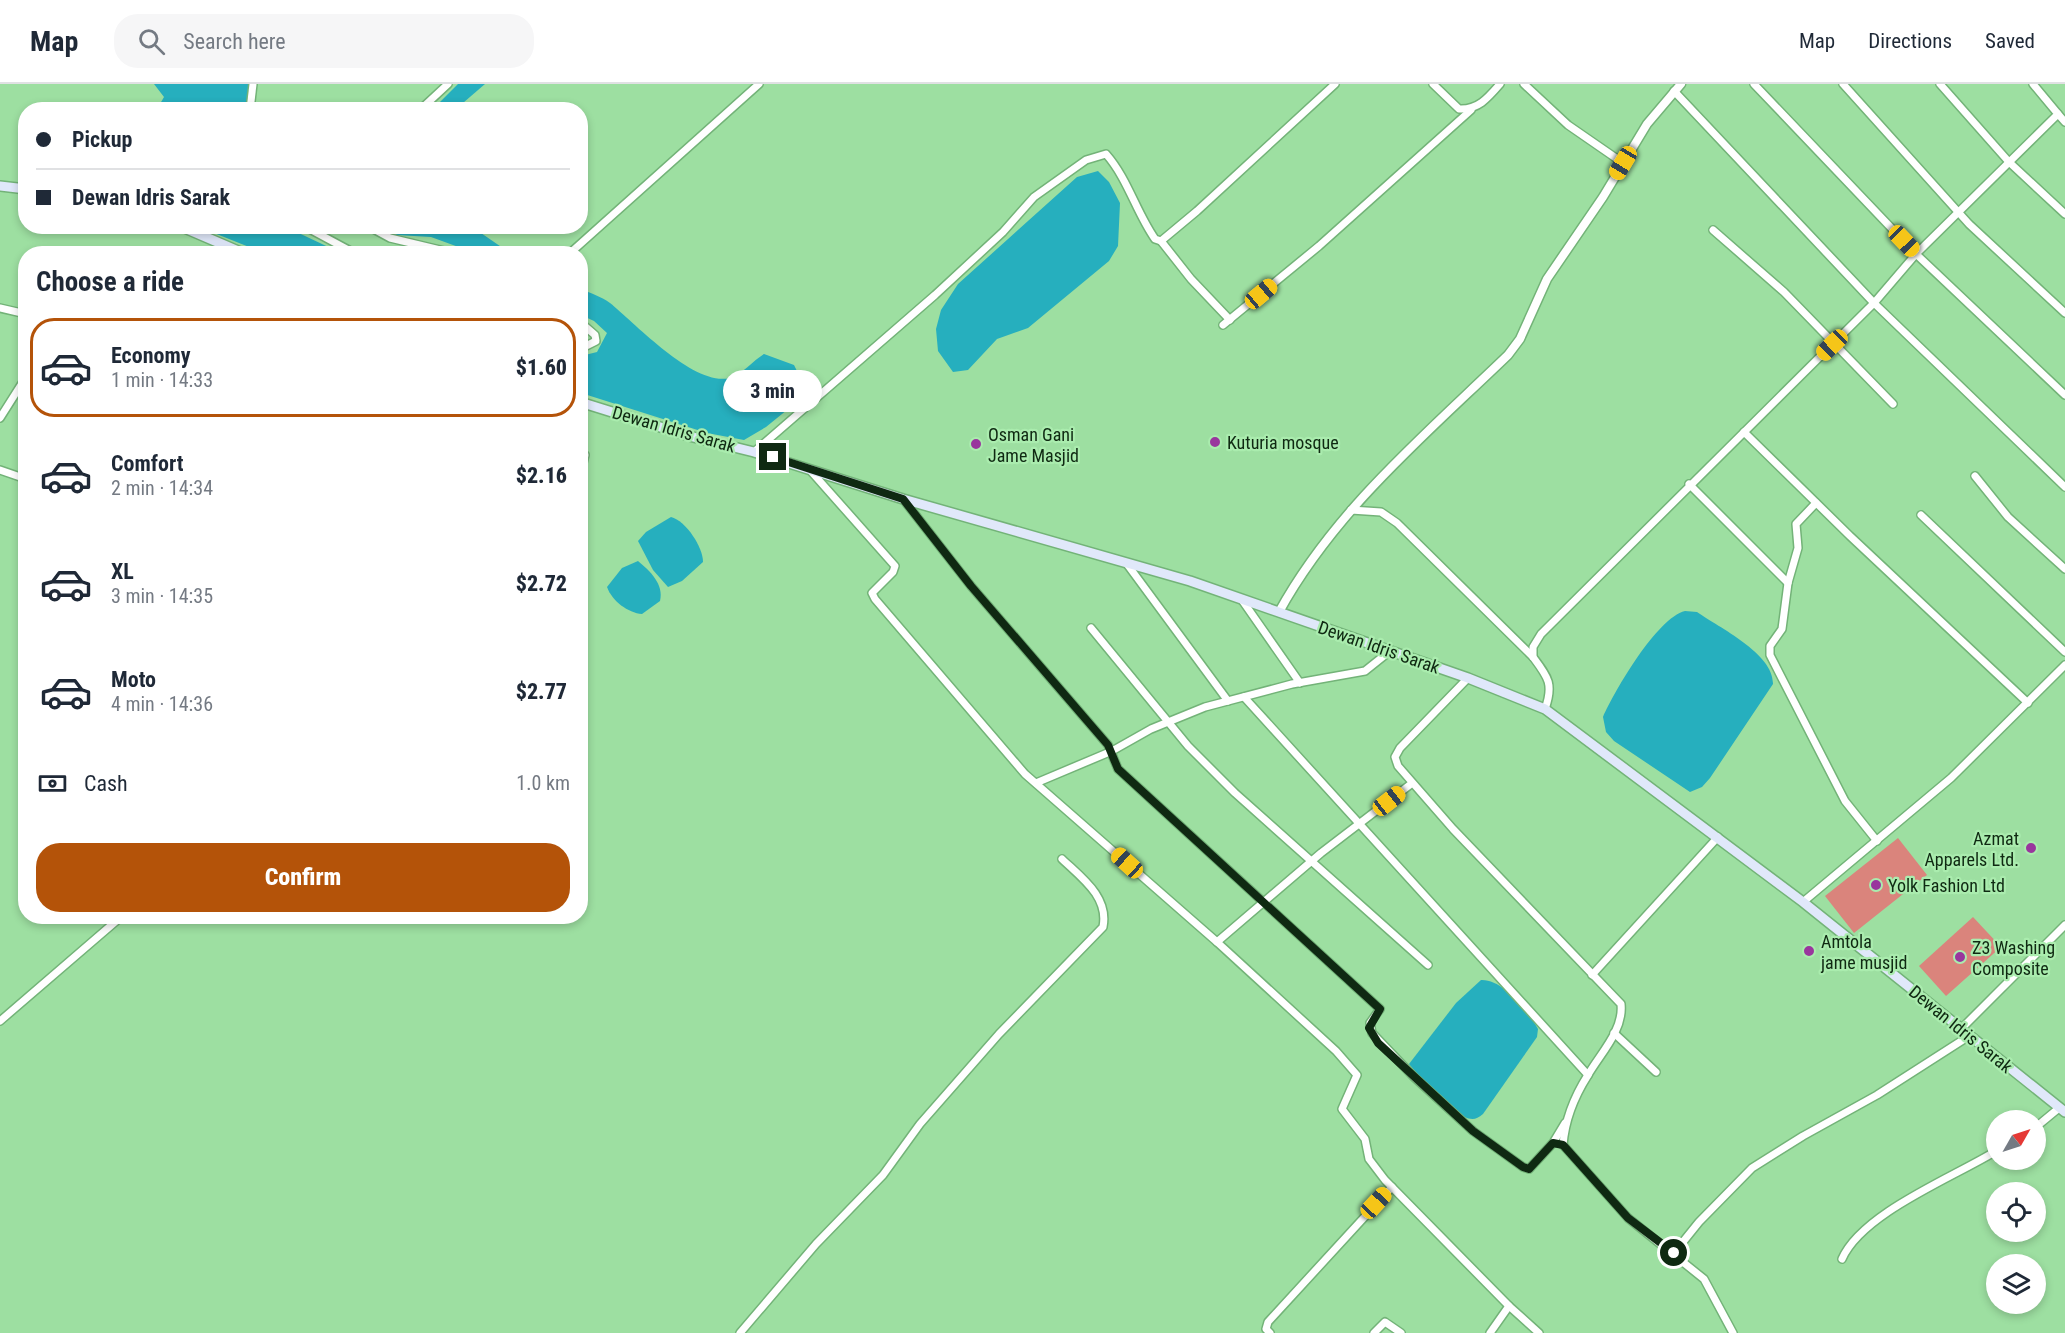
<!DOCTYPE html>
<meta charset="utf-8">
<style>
body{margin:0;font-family:"Roboto Condensed",sans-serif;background:#f6f6f7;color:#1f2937;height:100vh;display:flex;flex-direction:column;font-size:22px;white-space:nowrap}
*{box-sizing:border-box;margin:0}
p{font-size:20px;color:#747a83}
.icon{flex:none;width:33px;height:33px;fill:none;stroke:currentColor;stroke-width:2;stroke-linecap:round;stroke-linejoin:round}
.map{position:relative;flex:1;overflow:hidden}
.drawer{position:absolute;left:18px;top:162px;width:570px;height:678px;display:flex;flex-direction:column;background:#fff;border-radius:24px;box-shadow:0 3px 9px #0003}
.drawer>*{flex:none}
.hud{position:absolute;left:18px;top:18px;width:570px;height:132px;border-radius:24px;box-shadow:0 3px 9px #0003;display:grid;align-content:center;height:132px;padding:0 18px;background:#fff}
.needle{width:39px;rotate:51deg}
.tools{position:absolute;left:1986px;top:1026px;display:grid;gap:12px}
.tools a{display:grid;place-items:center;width:60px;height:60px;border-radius:50%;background:#fff;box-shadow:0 3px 9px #0003;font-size:30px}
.end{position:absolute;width:27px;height:27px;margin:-14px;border:8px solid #0f2912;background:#fff;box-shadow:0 0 0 3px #fff}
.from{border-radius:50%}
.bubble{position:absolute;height:42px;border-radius:21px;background:#fff;box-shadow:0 3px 9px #0003;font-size:20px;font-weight:800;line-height:42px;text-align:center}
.car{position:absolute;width:18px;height:36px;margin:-18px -9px;border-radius:8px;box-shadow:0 0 4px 2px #0007;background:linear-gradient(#f5c518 24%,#345 0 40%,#f5c518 0 76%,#345 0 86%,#f5c518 0)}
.hud b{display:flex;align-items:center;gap:21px;height:57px;font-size:22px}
.hud b+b{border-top:2px solid #e0e1e3}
.hud i{width:15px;height:15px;background:#1f2937}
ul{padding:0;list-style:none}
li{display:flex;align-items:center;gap:18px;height:99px;margin:0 12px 9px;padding:0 6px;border:3px solid transparent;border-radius:24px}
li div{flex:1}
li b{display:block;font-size:22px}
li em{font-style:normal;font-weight:800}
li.active{border-color:#b45309}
li>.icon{width:54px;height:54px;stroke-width:1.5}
h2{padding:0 18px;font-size:27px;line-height:72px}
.pay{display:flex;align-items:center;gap:15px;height:66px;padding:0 18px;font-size:22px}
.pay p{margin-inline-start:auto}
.action{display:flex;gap:12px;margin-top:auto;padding:12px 18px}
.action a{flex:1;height:69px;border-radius:24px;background:#b45309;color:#fff;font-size:24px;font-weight:800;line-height:69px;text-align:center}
header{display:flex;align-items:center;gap:36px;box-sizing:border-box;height:84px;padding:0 30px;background:#fff;border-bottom:2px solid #e0e1e3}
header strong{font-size:28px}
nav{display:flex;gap:33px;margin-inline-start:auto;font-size:21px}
.search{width:420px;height:54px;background:#f6f6f7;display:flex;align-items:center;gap:15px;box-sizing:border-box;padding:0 21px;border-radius:24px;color:#747a83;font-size:22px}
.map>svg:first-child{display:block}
.water{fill:#26afbe}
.building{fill:#da847c}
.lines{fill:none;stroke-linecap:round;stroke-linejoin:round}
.minor-casing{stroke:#73b378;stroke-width:10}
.tertiary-casing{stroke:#73b378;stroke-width:11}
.secondary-casing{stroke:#73b378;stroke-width:12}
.minor{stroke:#fff;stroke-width:7}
.tertiary{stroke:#fff;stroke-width:8}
.secondary{stroke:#e0e8fa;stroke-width:9}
.route{stroke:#0f2912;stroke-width:8}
.poi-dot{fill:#99369d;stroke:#aaecae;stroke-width:2}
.labels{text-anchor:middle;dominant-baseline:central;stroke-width:4.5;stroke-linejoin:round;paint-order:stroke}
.street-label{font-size:18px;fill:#0f2912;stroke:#aaecae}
.poi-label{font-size:18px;fill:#0f2912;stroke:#aaecae;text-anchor:start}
</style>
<header>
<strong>Map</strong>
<div class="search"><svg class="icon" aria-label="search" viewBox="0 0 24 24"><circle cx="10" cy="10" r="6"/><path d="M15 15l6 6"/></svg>Search here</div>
<nav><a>Map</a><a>Directions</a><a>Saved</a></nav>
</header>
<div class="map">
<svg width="2065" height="1249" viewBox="0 0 2065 1249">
<rect width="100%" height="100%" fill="#9ddfa1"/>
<g class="water">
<polygon points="154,0 249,0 250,8 245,25 157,25 164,13"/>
<polygon points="458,0 485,0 456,25 433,25"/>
<polygon points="1098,87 1109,98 1120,119 1118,162 1109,177 1028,244 997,255 968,286 953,288 938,267 936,245 941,226 958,200 1077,93"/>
<polygon points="199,143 286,143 341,169 264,169"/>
<polygon points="377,143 464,143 481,149 510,169 475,169 431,153 397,151"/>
<path d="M 581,205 C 590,209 602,213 610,219 C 635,239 694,303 730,294 C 741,291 754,276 764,270 L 794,281 L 801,295 L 798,317 L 766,343 L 744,356 L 707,349 L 581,309 L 581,272 L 597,268 L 607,249 L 594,237 L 581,231 Z"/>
<path d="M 671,433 C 686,437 703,463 703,478 L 682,497 L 668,503 L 653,486 L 638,457 L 646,448 Z"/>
<path d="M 638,477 C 650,487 664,500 660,517 L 642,530 C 628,529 612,517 607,503 L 622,484 Z"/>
<path d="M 1685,527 L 1697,528 C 1720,544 1774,570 1773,600 L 1710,694 L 1702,703 L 1690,708 L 1614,657 L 1606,648 L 1603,633 C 1615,606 1657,534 1685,527 Z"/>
<path d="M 1481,896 C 1503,895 1528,927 1538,945 L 1537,953 L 1483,1030 C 1476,1036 1472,1036 1464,1033 L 1423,997 L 1409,980 L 1456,919 Z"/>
</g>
<g class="building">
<polygon points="1898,754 1927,791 1854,849 1825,812"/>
<polygon points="1973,833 2001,863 1946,912 1919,882"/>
</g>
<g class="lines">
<g class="minor-casing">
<g id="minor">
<path d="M 1433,0 L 1459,25 C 1478,26 1488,14 1500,0"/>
<polyline points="1524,0 1568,41 1623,79"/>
<polyline points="1754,0 1916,170 2065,311"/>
<polyline points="1843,0 1969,140 2065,229"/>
<polyline points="1940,0 2009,78 2065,130"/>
<polyline points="1674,7 1874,219 2065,403"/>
<polyline points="250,26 253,0"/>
<polyline points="420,26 448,0"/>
<polyline points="2058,30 2065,38"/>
<polyline points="304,142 356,170"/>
<polyline points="368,142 390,154 457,170"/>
<polyline points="1713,146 1784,208 1893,320"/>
<polyline points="1161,157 1191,195 1230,236"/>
<polyline points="569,170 759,0"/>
<polyline points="0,224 26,230"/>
<polyline points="580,238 595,251 596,257 580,265"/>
<polyline points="1223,241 1319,162 1471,26"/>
<polyline points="0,334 26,293"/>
<polyline points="1744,348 1850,452 2028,619"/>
<polyline points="580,367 585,371 580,391"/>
<path d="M 754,368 L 935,211 L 1003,148 L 1034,113 L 1086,76 L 1106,70 C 1128,95 1136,128 1155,155 L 1161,157 L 1197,127 L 1335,0"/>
<polyline points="809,385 895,482 893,488 872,509 875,515 1025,690 1217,858"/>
<polyline points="0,386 26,395"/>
<polyline points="1975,392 2008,433 2065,485"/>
<polyline points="1689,400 1788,499"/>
<polyline points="903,415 971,502 1108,661 1118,685 1380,925 1370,939 1372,949 1414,993 1473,1047 1523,1083 1529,1085 1553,1059 1565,1039"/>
<polyline points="1816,419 1796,440 1798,464 1788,499 1782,545 1770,562 1770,571 1845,717 1877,757"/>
<path d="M 1351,426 L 1381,428 L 1397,439 L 1533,573 C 1548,593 1554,600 1545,625"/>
<polyline points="1921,431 2065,568"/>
<polyline points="1127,480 1228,617"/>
<polyline points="1242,516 1300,599"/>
<polyline points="1091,544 1188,662 1235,709 1428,881"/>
<polyline points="1533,573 1533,563 1541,550 1874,219 1916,170 2058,30 2033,0"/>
<path d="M 1468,594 L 1400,664 L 1395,673 L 1398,682 L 1453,745 L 1621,920 C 1624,946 1600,970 1588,991 C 1574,1013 1565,1035 1563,1061 L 1628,1134 L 1704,1195 L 1733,1249"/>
<polyline points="1244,613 1588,991"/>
<polyline points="1036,699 1112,667 1151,645 1205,623 1292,600 1365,587 1390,567"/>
<polyline points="1411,700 1321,769 1217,858 1336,967 1357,991 1342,1025 1365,1055 1369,1075 1385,1096 1509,1222 1490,1249"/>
<polyline points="1803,818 1951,694 2065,581"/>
<polyline points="1592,891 1718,753"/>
<polyline points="0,937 122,832"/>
<polyline points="1961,945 2065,841"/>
<polyline points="1614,949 1656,988"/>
<polyline points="2036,1043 2059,1024"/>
<polyline points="1674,1169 1699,1138 1752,1084 1803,1052 1877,1011 1969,952"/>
<path d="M 1842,1175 C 1862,1129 1954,1093 1996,1067"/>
<polyline points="1509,1222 1539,1249"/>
<path d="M 740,1249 L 816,1160 L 883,1091 L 920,1040 L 999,950 L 1103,843 C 1109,813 1082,794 1062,775"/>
<polyline points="1270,1249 1266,1245 1268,1238 1392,1103"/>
<polyline points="1374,1249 1385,1238 1401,1249"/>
</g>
</g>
<g class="tertiary-casing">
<path id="tertiary" d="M 1279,528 C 1335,426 1425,351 1508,271 L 1520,255 L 1547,195 L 1603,113 L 1647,40 L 1681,0"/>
</g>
<g class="secondary-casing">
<g id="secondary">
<polyline points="0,102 26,105"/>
<polyline points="180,142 245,170"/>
<polyline points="580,318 689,352 754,368 903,415 1190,497 1468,594 1545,625 1803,818 2065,1028"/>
</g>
</g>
<use href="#minor" class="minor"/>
<use href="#tertiary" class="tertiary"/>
<use href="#secondary" class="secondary"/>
</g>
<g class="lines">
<polyline class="route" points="773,373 903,415 971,502 1108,661 1118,685 1380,925 1369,944 1378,959 1473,1047 1523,1083 1529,1085 1553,1059 1563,1061 1628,1134 1674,1169"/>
</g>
<g class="poi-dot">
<circle cx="1215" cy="358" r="6"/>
<circle cx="976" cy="360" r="6"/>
<circle cx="2031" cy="764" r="6"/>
<circle cx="1876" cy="801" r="6"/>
<circle cx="1809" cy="867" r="6"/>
<circle cx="1960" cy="873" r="6"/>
</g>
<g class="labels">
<g class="street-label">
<text transform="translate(674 345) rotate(16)">Dewan Idris Sarak</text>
<text transform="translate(1379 563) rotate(19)">Dewan Idris Sarak</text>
<text transform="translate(1961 945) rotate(39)">Dewan Idris Sarak</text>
</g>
<g class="poi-label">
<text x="988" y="350">Osman Gani<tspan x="988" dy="21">Jame Masjid</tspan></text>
<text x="1227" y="358">Kuturia mosque</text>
<text x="2019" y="754" text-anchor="end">Azmat<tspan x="2019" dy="21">Apparels Ltd.</tspan></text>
<text x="1888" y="801">Yolk Fashion Ltd</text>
<text x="1821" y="857">Amtola<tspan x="1821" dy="21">jame musjid</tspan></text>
<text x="1972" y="863">Z3 Washing<tspan x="1972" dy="21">Composite</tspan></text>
</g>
</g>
</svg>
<div class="tools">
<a><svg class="needle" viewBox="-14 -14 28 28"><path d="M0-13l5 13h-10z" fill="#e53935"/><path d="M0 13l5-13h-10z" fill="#747a83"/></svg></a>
<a><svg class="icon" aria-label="locate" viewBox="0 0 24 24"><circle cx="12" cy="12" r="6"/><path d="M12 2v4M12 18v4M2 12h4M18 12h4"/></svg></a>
<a><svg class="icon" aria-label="layers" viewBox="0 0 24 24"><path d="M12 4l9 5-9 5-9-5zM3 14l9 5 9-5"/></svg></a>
</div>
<i class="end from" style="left:1674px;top:1169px"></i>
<i class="end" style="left:773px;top:373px"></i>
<div class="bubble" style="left:723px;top:286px;width:99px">3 min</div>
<i class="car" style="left:1623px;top:79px;rotate:211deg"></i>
<i class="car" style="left:1904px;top:157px;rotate:136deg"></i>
<i class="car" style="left:1261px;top:210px;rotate:50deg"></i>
<i class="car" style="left:1832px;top:261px;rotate:226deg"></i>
<i class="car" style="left:1389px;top:717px;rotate:52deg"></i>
<i class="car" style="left:1127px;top:779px;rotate:312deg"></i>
<i class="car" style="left:1376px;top:1119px;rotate:43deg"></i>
<div class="hud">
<b><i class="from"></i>Pickup</b>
<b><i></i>Dewan Idris Sarak</b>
</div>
<section class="drawer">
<h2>Choose a ride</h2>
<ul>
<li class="active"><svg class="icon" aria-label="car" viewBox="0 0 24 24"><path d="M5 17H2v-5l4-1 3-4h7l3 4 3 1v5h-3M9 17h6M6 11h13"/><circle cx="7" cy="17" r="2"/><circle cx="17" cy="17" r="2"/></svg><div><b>Economy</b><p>1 min · 14:33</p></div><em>$1.60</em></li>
<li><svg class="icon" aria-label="car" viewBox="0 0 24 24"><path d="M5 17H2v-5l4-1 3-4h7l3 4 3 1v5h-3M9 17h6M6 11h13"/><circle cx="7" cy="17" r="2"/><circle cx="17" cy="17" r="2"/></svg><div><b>Comfort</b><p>2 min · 14:34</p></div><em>$2.16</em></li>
<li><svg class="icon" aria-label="car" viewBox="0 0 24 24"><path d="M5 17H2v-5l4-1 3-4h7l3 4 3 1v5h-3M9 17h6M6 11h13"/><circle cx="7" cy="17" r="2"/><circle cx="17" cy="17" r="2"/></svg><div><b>XL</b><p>3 min · 14:35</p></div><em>$2.72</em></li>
<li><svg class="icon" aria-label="car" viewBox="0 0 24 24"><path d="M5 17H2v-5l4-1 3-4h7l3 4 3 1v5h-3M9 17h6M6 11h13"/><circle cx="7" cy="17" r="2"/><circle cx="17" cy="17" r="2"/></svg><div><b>Moto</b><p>4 min · 14:36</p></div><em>$2.77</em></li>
</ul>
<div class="pay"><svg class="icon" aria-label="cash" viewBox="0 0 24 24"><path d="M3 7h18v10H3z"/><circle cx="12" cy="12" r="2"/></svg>Cash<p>1.0 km</p></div>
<div class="action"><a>Confirm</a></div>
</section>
</div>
